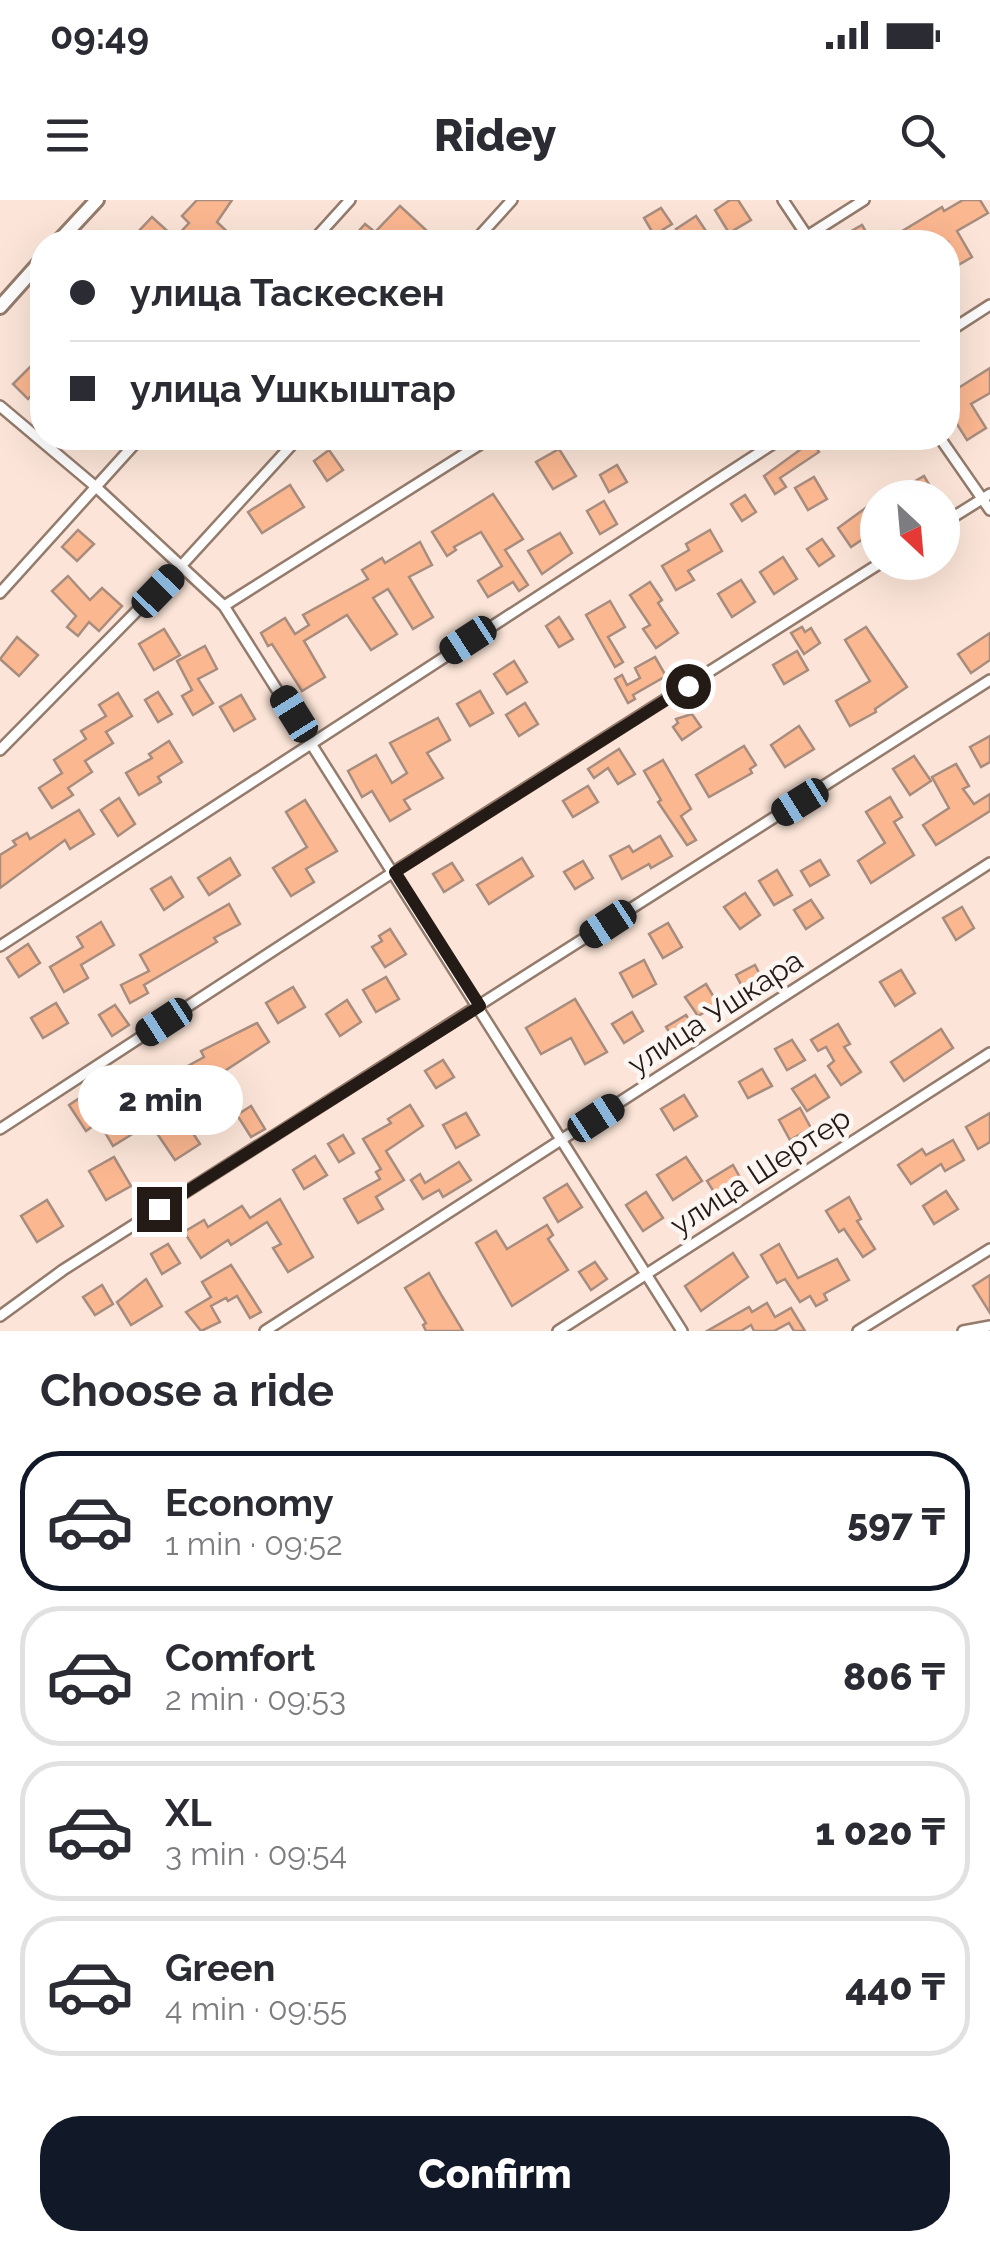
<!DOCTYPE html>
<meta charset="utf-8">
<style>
body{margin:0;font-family:Raleway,sans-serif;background:#f7f7f7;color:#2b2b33;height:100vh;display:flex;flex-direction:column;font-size:38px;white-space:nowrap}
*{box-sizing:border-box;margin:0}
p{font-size:32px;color:#7c7c81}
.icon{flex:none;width:55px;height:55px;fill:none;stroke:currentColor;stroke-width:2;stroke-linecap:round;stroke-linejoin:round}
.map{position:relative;height:1131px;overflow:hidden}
.panel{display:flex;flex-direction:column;background:#fff;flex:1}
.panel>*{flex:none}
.top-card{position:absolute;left:30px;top:30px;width:930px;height:220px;border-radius:40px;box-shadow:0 10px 40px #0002;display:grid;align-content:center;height:220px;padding:0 40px;background:#fff}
.needle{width:65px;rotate:154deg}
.controls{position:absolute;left:860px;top:280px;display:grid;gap:20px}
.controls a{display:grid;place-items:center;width:100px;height:100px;border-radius:50%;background:#fff;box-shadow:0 10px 40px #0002;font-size:50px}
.end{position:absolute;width:45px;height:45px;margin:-22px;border:12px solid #251b16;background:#fff;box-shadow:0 0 0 5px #fff}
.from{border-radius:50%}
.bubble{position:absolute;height:70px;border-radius:35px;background:#fff;box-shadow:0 10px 40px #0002;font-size:32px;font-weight:800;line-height:70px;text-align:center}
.car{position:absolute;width:30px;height:60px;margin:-30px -15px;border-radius:12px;box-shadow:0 0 8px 2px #0007;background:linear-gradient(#222 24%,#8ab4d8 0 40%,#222 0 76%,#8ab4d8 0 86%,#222 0)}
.top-card b{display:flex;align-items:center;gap:35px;height:95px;font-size:38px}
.top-card b+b{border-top:2px solid #e1e1e2}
.top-card i{width:25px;height:25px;background:#2b2b33}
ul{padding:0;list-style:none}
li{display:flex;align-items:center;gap:30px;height:140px;margin:0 20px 15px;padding:0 20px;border:5px solid #e1e1e2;border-radius:40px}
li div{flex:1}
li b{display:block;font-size:38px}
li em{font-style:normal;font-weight:800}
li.current{border-color:#111827}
li>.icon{width:90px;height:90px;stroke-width:1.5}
h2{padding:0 40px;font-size:45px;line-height:120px}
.action{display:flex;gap:20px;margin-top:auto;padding:20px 40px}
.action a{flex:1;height:115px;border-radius:40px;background:#111827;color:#fff;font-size:40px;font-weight:800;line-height:115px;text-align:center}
.status{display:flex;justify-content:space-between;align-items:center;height:70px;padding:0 50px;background:#fff;direction:ltr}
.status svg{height:28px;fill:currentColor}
header{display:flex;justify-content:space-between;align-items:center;height:130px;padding:0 40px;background:#fff;font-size:45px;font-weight:800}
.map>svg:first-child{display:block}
.building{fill:#fbb790;stroke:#a88d7f;stroke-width:2.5}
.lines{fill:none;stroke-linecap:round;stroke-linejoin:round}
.minor-casing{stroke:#947b6c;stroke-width:14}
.secondary-casing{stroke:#947b6c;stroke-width:18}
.minor{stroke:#fff;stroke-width:9}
.secondary{stroke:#fff;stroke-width:12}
.route{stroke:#251b16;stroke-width:12}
.labels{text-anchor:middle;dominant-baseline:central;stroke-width:9;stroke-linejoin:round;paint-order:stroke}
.street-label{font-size:30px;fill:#251b16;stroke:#fcf6f3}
</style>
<div class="status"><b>09:49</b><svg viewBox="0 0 49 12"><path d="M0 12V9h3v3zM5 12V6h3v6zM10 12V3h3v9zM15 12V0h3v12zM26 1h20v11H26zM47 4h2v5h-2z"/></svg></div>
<header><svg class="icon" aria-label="menu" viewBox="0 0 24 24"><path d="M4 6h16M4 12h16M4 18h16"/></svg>Ridey<svg class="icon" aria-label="search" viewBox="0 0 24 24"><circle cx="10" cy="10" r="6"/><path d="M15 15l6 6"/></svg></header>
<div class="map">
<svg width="990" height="1131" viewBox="0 0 990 1131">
<rect width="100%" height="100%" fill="#fce5d8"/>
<g class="building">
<polygon points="197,0 232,0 217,22 238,42 144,42 136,34 152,17 175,38 189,23 182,16"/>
<polygon points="730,0 738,0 751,20 729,33 715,10"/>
<polygon points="963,0 980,0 988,13 957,31 972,57 948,71 948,42 884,42 942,7 944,11"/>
<polygon points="400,6 439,42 420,42 411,34 403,42 349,42 365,24 375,32"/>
<polygon points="661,8 672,24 654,35 644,18"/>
<polygon points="696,16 708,34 695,42 686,42 676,29"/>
<polygon points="862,25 872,42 832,42"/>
<polygon points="30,167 42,179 42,184 28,199 13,184"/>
<polygon points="990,168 990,193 971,204 986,228 967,240 948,210 948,178 955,190"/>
<polygon points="812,241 819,252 780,278 786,287 775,294 764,276"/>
<polygon points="559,249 576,276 553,289 536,262"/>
<polygon points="329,250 343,270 327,281 314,261"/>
<polygon points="617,265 627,282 609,292 600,275"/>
<polygon points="924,276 937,298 911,298 905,287"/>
<polygon points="814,277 827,299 808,310 795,288"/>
<polygon points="290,285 304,307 262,333 248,312"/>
<polygon points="493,294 523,339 505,350 528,385 519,391 513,382 488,397 478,381 502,366 481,332 454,347 456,350 447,356 432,332"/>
<polygon points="745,295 756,312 742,321 731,304"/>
<polygon points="878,299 878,329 851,347 838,328"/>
<polygon points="604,301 617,324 600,334 587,311"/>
<polygon points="78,330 94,344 77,361 62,347"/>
<polygon points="710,330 722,351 688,371 694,380 676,390 662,366 689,350 686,344"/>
<polygon points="560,333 572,353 542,374 528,351"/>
<polygon points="822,339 834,356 819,366 807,349"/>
<polygon points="420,342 432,365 409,377 433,417 413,429 388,389 373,398 397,434 371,450 347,415 304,441 325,477 302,491 272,444 268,446 261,433 285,418 295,434 309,425 303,415 368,379 362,370 382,358 385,363"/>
<polygon points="783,357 797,379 774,394 760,372"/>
<polygon points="68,376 90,400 102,388 122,406 99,431 89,422 78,436 67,427 76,416 52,391"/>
<polygon points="741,380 755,402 732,417 718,394"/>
<polygon points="650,382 662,400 658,403 678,433 656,448 643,429 650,425 630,395"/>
<polygon points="610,401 625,427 608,437 623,462 615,467 586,415"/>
<polygon points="559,417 573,439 559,447 546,426"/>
<polygon points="802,427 805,432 811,428 820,443 804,454 791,433"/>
<polygon points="866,427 907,487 875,509 876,512 850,526 836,501 870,481 845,440"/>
<polygon points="164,429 180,455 154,470 139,444"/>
<polygon points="990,433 990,460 971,473 958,454"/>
<polygon points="17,437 38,455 19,476 0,459"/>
<polygon points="205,446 217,469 198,479 213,503 193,515 182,496 192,490 177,461"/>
<polygon points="797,451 808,470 784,484 773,465"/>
<polygon points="655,457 666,476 633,495 635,499 628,503 615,479 622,475 627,485 640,478 635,468"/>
<polygon points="514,461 527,482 507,494 494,474"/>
<polygon points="480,491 493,513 470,526 457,504"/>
<polygon points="158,492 172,514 158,522 145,500"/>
<polygon points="118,493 132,516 106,532 113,543 85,561 92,572 68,588 73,595 52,608 39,588 62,573 54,560 86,539 81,531 106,516 99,505"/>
<polygon points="241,495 255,519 234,531 220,507"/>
<polygon points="525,503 538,524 519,536 506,515"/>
<polygon points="692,514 701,527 682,540 673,527 678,523 676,519"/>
<polygon points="438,518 450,540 427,553 443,578 404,600 410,609 390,621 372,591 362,597 348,571 376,555 392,583 407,573 390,543"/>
<polygon points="799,526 814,549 785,567 771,545"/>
<polygon points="990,536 990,562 981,567 970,547"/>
<polygon points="169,541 182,562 158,577 161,582 139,595 126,573 152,558 149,554"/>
<polygon points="744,546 756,565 750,569 752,573 709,597 696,575"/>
<polygon points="619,549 635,574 618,584 608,568 594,578 588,569"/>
<polygon points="914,556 931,581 910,595 893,569"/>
<polygon points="663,560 691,609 681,616 696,640 687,645 658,602 661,600 644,571"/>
<polygon points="956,564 969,586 963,589 974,604 990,594 990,611 936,645 923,625 949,608 932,577"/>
<polygon points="588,586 598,602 573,617 563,601"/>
<polygon points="890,597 902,617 894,622 914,655 871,683 858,661 885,643 866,612"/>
<polygon points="119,598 135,624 118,636 101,610"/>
<polygon points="305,600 337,651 306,669 314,682 291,696 273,668 307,647 286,612"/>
<polygon points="79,610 94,634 70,649 65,640 0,688 0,655 16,645 13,641 27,633 30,639"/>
<polygon points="660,636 672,656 651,668 649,664 622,679 610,656 629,646 633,652"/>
<polygon points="230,658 240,675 209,695 198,678"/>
<polygon points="522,658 533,676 489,704 477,685"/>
<polygon points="820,660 829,675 810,686 801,671"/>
<polygon points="583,661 593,678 575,689 564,672"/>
<polygon points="452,663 463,680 444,692 433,674"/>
<polygon points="777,670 792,695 774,705 759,681"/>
<polygon points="171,677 183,697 164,710 151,689"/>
<polygon points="745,693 760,715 740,729 724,707"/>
<polygon points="811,700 823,718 806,729 794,710"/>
<polygon points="229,704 240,724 214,738 217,742 144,785 148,793 130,803 121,785 149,771 140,755"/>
<polygon points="962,707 974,728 956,740 943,718"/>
<polygon points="101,722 114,745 81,765 88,778 64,792 50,767 83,747 77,737"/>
<polygon points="668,723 682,747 663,758 649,734"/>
<polygon points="390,729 406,754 385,767 372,747 382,741 379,736"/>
<polygon points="28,744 40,763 19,777 7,758"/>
<polygon points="644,760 656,784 633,797 620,773"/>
<polygon points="755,765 765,784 746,794 736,775"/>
<polygon points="901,770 915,793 895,806 880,782"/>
<polygon points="386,777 399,799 376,812 363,790"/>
<polygon points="706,784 718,804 698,816 685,797"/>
<polygon points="293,787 305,807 278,823 266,803"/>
<polygon points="575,799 607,852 585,864 571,838 541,854 526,828"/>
<polygon points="347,800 361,822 340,836 326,814"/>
<polygon points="56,803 68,823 43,838 31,818"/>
<polygon points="115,805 129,825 112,836 99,815"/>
<polygon points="632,812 643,831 624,843 612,824"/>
<polygon points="686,815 697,832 677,844 666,827"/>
<polygon points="257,823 269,842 174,904 200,944 175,960 150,923 113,946 99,922 86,931 69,905 78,899 91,918 113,904 118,913 171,882 168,877 204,857 201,851"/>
<polygon points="838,824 850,844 844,847 861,872 841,885 828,866 834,861 826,847 818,851 811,840"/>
<polygon points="941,829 953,848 904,881 891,862"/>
<polygon points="792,840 805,860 787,870 775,849"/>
<polygon points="443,860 454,877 436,888 425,871"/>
<polygon points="762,869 772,886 748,898 739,882"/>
<polygon points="815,875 829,897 807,911 792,889"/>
<polygon points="684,895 697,916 674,930 661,909"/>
<polygon points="410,905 423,926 386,951 404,980 376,997 383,1009 358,1023 344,999 380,979 376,972 381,969 363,939 391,923 388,919"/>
<polygon points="251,906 265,929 251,937 237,915"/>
<polygon points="800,908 811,928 790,940 779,920"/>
<polygon points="466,913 479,935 456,948 443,925"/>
<polygon points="990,913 990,942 978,949 966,927"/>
<polygon points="343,935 354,953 339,962 328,944"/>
<polygon points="953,940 964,960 945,971 941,964 911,984 898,965 922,949 926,955"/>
<polygon points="315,956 327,975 304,989 293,970"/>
<polygon points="114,957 131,986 106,1000 89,971"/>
<polygon points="686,957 702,981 673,1000 657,975"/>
<polygon points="459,962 471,980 443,997 439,990 423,999 411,980 420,974 425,983"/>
<polygon points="733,965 746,988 721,1003 707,981"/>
<polygon points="567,984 582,1007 558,1022 544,998"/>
<polygon points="946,991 958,1009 934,1024 923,1006"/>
<polygon points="646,992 663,1018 643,1031 626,1005"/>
<polygon points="849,997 861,1019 857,1021 875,1049 863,1057 844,1029 839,1032 826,1011"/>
<polygon points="280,999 313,1057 288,1072 273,1048 281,1044 267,1022 231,1045 228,1040 201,1058 184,1032 204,1020 208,1027 242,1006 250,1018"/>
<polygon points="47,1000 63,1026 37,1042 21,1016"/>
<polygon points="547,1025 553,1035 548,1039 568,1070 512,1106 476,1043 496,1031 507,1049"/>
<polygon points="168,1044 180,1063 162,1074 151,1054"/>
<polygon points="779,1044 798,1078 837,1059 849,1080 824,1094 827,1100 816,1106 810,1096 800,1102 785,1079 777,1083 761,1055"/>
<polygon points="733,1053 748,1077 701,1111 685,1086"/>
<polygon points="595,1062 607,1079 591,1090 579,1072"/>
<polygon points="231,1065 261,1112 250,1118 237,1096 228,1101 226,1098 211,1106 220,1122 201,1131 186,1112 211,1097 202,1082"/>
<polygon points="429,1073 442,1096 463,1131 426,1131 423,1125 426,1123 405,1088"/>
<polygon points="990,1075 990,1113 973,1086"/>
<polygon points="146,1079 162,1106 131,1125 117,1102"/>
<polygon points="102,1085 113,1104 95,1115 83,1097"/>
<polygon points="767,1103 775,1117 791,1108 805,1131 794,1131 789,1123 774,1131 754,1131 751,1125 741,1131 707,1131 749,1107 752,1112"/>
</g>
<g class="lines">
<g class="minor-casing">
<g id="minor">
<polyline points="783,0 811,42"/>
<polyline points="312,42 350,0"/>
<polyline points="474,42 512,0"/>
<polyline points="798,42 864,0"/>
<polyline points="948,132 990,105"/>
<polyline points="0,206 96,287 224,406 682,1131"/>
<polyline points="940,238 990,310"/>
<polyline points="942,324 990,294"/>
<polyline points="0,393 140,238"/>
<polyline points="224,406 490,238"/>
<polyline points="0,550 182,365 298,238"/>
<polyline points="0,746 782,238"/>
<polyline points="0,929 395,671 882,362"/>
<polyline points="0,1116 63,1070 990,480"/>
<polyline points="265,1131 990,663"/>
<polyline points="558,1131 990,853"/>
<polyline points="858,1131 990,1049"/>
<polyline points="963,1131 990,1126"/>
</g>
</g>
<g class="secondary-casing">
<g id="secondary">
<polyline points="58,42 97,0"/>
<polyline points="0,107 42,60"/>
</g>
</g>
<use href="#minor" class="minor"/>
<use href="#secondary" class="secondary"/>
</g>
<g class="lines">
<polyline class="route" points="159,1009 480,806 395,672 688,486"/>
</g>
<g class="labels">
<g class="street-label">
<text transform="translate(715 812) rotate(-33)">улица Ушкара</text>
<text transform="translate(760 971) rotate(-33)">улица Шертер</text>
</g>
</g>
</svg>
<div class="controls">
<a><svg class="needle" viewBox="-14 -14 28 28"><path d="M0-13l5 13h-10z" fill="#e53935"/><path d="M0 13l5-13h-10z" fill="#7c7c81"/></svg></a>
</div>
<i class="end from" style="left:688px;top:486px"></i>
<i class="end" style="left:159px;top:1009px"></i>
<div class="bubble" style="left:78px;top:865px;width:165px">2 min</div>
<i class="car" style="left:158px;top:391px;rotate:44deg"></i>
<i class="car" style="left:468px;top:440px;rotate:237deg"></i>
<i class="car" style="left:294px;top:514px;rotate:328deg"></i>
<i class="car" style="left:800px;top:602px;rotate:238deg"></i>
<i class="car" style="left:608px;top:724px;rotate:237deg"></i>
<i class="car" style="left:164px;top:822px;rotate:237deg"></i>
<i class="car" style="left:596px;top:918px;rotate:57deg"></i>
<div class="top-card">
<b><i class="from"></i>улица Таскескен</b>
<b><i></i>улица Ушкыштар</b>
</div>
</div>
<section class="panel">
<h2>Choose a ride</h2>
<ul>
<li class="current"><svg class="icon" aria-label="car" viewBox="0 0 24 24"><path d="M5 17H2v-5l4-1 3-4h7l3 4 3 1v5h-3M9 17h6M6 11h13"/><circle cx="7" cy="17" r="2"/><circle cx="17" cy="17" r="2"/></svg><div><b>Economy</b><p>1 min · 09:52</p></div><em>597 ₸</em></li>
<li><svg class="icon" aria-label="car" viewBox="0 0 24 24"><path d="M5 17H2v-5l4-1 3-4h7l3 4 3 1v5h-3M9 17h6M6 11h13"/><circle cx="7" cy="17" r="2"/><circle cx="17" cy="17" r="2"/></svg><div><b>Comfort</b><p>2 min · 09:53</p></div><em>806 ₸</em></li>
<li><svg class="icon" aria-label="car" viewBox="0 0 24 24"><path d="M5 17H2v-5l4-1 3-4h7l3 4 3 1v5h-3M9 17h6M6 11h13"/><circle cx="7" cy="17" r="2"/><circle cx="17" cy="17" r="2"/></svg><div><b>XL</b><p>3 min · 09:54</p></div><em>1 020 ₸</em></li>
<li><svg class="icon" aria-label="car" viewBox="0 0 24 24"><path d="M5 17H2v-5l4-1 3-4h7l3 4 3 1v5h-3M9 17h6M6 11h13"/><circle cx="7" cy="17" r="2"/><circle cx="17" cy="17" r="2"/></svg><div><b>Green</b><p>4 min · 09:55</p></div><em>440 ₸</em></li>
</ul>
<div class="action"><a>Confirm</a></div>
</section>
